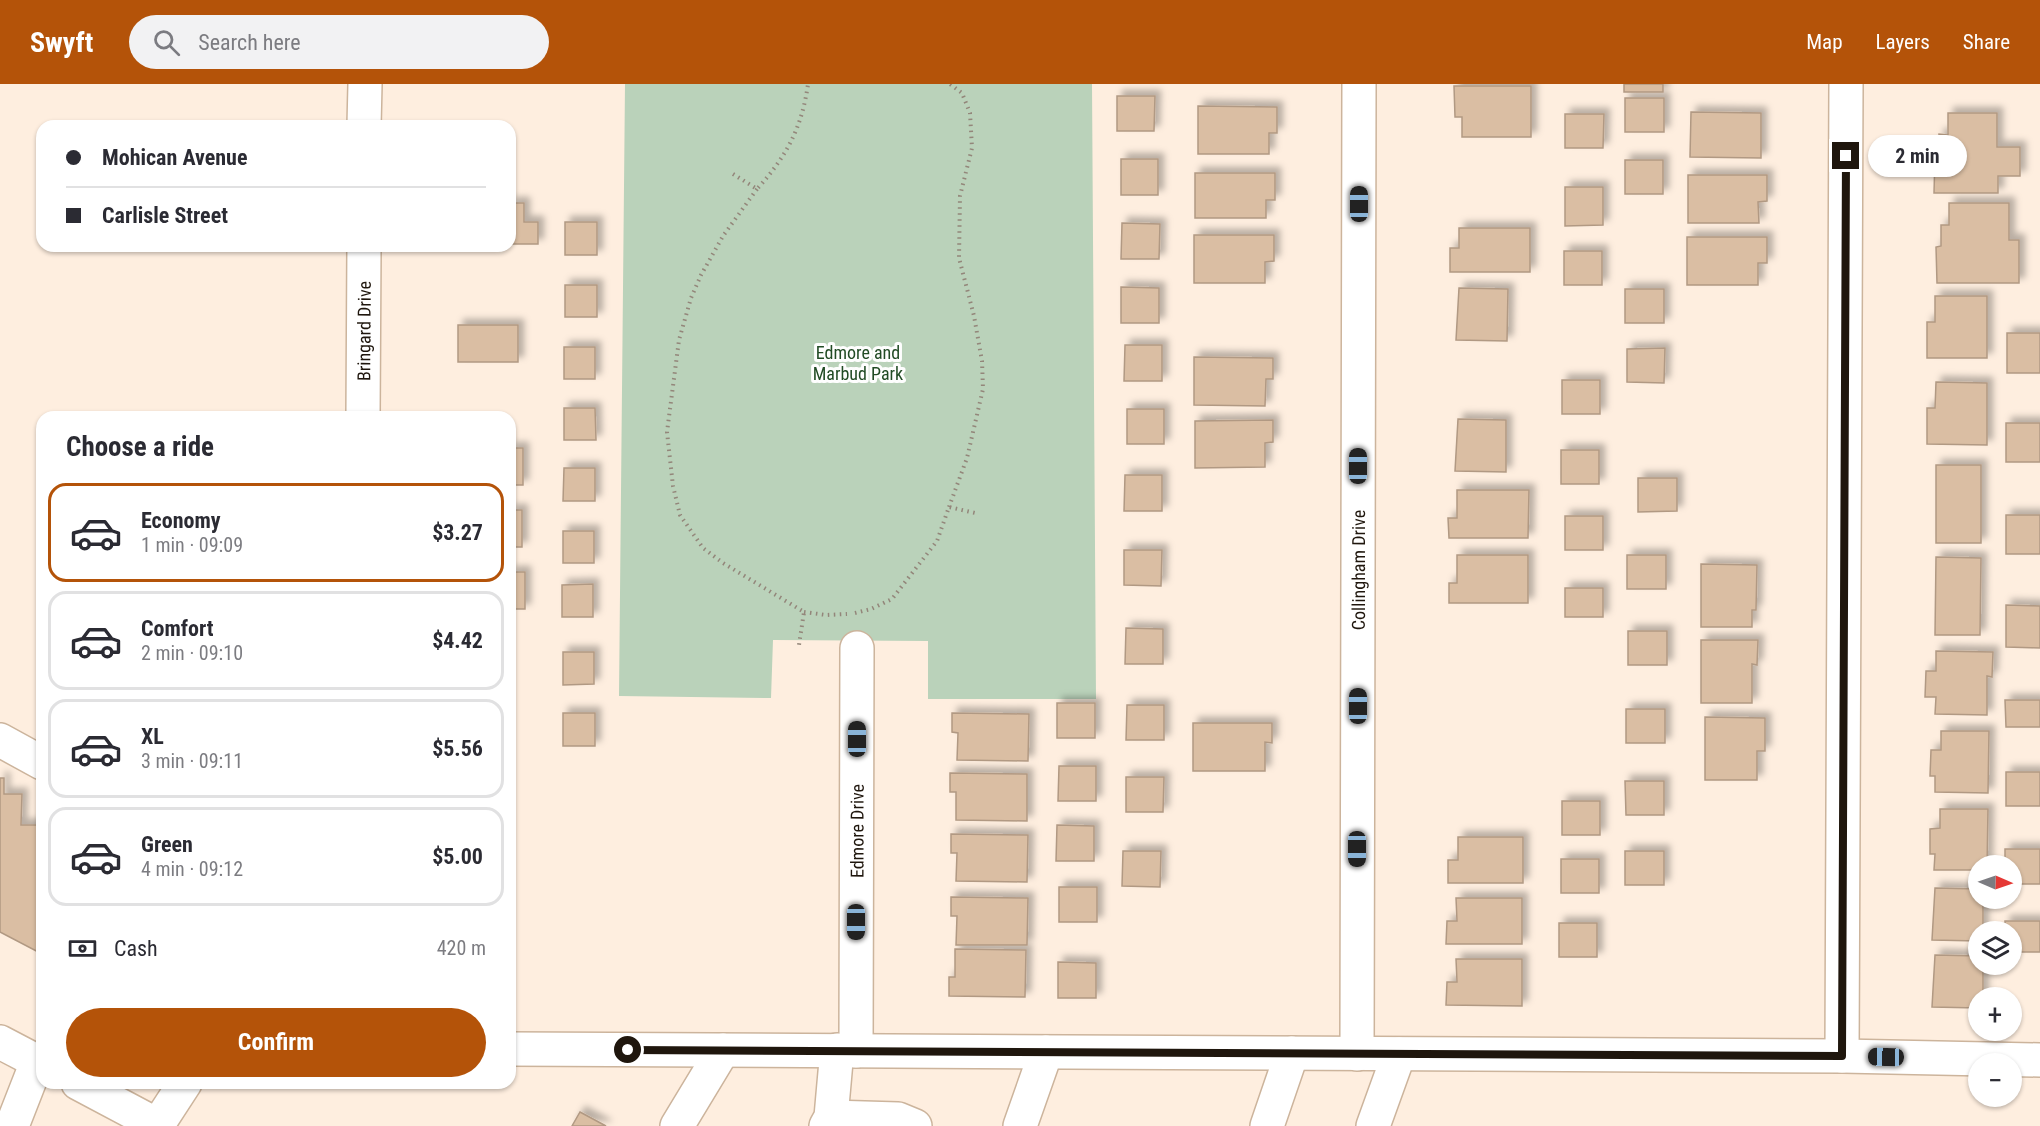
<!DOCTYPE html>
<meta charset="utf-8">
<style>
body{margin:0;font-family:"Roboto Condensed",sans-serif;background:#f2f2f3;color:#2b2b33;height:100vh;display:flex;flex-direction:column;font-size:22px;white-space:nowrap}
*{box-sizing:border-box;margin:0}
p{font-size:20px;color:#7c7c81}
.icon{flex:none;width:33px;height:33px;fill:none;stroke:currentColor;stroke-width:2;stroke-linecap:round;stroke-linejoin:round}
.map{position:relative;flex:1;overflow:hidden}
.sheet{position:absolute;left:36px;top:327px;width:480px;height:678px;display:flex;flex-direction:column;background:#fff;border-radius:18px;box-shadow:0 2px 4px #0004}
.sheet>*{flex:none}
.banner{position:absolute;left:36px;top:36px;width:480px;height:132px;border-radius:18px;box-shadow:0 2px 4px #0004;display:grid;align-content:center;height:132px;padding:0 30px;background:#fff}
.needle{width:39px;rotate:92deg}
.fabs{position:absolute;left:1968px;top:771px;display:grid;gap:12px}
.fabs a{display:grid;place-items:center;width:54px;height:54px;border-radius:50%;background:#fff;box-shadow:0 2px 4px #0004;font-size:30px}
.end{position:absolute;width:27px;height:27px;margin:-14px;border:8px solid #1f160d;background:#fff;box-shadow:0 0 0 3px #fff}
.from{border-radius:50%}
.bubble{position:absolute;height:42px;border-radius:21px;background:#fff;box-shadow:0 2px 4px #0004;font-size:20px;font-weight:700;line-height:42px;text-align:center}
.car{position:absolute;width:18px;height:36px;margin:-18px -9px;border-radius:8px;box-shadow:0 0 4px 2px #0007;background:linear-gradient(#222 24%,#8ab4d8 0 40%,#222 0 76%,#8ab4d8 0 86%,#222 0)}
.banner b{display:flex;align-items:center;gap:21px;height:57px;font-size:22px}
.banner b+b{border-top:2px solid #e1e1e2}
.banner i{width:15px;height:15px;background:#2b2b33}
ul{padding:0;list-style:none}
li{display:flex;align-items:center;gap:18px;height:99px;margin:0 12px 9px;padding:0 18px;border:3px solid #e1e1e2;border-radius:18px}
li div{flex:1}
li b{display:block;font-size:22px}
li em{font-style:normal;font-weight:700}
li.current{border-color:#b45309}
li>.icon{width:54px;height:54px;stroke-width:1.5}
h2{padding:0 30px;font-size:27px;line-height:72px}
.pay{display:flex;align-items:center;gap:15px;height:66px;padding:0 30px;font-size:22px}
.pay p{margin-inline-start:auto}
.button{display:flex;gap:12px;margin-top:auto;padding:12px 30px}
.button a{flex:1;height:69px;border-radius:36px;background:#b45309;color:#fff;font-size:24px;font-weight:700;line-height:69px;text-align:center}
header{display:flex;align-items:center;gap:36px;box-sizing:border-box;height:84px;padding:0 30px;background:#b45309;color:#fff}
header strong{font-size:28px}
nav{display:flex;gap:33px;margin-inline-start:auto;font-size:21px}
.search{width:420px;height:54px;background:#f2f2f3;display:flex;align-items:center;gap:15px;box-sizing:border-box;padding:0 21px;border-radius:33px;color:#7c7c81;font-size:22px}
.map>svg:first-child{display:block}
.green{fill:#bad2ba}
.building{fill:#dabea3;stroke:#b19983;stroke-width:1.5;filter:url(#shadow)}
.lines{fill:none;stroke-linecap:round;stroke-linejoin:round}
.minor-casing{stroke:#ccb49c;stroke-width:36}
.major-casing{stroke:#ccb49c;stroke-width:36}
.path{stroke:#93867a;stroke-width:4;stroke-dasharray:1.5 4.5;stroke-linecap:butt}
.minor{stroke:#fff;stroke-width:33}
.major{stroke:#fff;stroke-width:33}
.route{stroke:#1f160d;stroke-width:8}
.labels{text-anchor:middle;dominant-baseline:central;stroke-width:6;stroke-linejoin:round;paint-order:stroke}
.street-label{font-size:18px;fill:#1f160d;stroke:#fefefe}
.park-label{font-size:18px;fill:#214b24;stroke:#fefefe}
</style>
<header>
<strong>Swyft</strong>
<div class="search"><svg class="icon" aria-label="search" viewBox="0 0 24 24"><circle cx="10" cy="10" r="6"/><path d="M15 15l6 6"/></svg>Search here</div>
<nav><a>Map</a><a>Layers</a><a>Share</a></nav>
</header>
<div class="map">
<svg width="2040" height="1042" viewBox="0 0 2040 1042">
<defs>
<filter id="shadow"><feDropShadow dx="5.5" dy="-5.5" stdDeviation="3" flood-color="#0004"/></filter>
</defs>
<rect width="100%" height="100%" fill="#feeedf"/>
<polygon class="green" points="625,0 1092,0 1096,615 928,615 928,557 773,556 771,614 619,612"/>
<g class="building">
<rect x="1624" y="0" width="39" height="8"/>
<polygon points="1454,2 1531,2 1531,53 1462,53 1462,33 1455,33"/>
<polygon points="1117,12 1155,12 1154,47 1117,47"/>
<rect x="1625" y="14" width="39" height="34"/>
<polygon points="1198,22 1277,23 1277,49 1269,49 1269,70 1198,70"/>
<polygon points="1691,28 1761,29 1761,74 1690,73"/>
<polygon points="1948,29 1997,29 1997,63 2020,63 2020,92 1998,92 1998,109 1934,109 1935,72 1939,72 1939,50 1948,51"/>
<polygon points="1565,30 1604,30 1603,64 1565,64"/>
<rect x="1121" y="75" width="37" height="36"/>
<rect x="1625" y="76" width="38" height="34"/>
<polygon points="1195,89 1275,89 1275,116 1266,116 1266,134 1195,134"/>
<polygon points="1688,91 1767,91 1767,117 1758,118 1759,139 1688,139"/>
<polygon points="1565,103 1603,103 1603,141 1565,142"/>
<polygon points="510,119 524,119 524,138 538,138 538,160 510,160"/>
<polygon points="1949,119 2009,119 2009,156 2019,156 2019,199 1937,199 1936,163 1941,162 1941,141 1949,141"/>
<rect x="565" y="138" width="32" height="33"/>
<polygon points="1122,139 1160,140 1159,175 1121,175"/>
<polygon points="1459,144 1530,144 1530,188 1450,188 1450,164 1459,164"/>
<polygon points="1194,151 1274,151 1274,177 1265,178 1265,199 1194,199"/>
<polygon points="1687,153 1767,153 1767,179 1758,179 1758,201 1687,201"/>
<rect x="1564" y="167" width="38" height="34"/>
<rect x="565" y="201" width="32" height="32"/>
<polygon points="1121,203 1159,204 1159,239 1121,239"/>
<polygon points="1459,204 1508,205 1507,257 1456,256"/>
<rect x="1625" y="205" width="39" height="34"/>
<polygon points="1935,212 1987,212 1987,274 1927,274 1927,238 1935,238"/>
<rect x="458" y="241" width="60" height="37"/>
<rect x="2007" y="249" width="33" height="40"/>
<polygon points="1125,261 1162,261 1162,297 1124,297"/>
<rect x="564" y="263" width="31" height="32"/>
<polygon points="1665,264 1664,299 1627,298 1627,265"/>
<polygon points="1194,273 1273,274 1273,295 1266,295 1265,322 1194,321"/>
<rect x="1562" y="296" width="38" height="34"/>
<polygon points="1936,298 1987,299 1987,361 1927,360 1927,324 1935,324"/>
<polygon points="564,324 595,324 596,356 564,356"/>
<rect x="1127" y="325" width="37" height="35"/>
<polygon points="1458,335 1506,336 1506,388 1455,387"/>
<polygon points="1273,336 1273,358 1265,359 1265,383 1195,384 1195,337"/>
<rect x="2006" y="339" width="34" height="39"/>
<rect x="510" y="364" width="13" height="37"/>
<rect x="1561" y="366" width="38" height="34"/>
<rect x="1936" y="381" width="45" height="78"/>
<polygon points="564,384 595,384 595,417 563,417"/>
<polygon points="1125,391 1162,391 1162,427 1124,427"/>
<polygon points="1638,394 1677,394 1677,427 1638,428"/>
<polygon points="1457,406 1529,406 1528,454 1449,454 1448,434 1457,434"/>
<rect x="510" y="426" width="12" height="37"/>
<rect x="2006" y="431" width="34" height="39"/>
<rect x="1565" y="432" width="38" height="34"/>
<rect x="563" y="447" width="31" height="32"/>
<polygon points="1124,466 1162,466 1161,502 1124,501"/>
<polygon points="1457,471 1528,471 1528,519 1449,519 1449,499 1457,499"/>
<rect x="1627" y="471" width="39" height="34"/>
<polygon points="1936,473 1981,474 1980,551 1935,551"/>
<polygon points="1701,480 1757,481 1756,526 1752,526 1752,543 1701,543"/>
<rect x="510" y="488" width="15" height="37"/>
<polygon points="593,500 593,533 562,533 562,501"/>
<rect x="1565" y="504" width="38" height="29"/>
<polygon points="2006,521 2040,522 2040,564 2006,563"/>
<polygon points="1126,544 1163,545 1163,580 1125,580"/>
<rect x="1628" y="547" width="39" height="34"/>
<polygon points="1701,556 1758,556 1757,581 1752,580 1752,619 1701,619"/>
<polygon points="1936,567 1993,568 1992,593 1987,592 1987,631 1935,630 1936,613 1925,613 1926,587 1936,587"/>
<polygon points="563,568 594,568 594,600 563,601"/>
<polygon points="2005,616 2040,616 2040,643 2006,643"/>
<rect x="1057" y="619" width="38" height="35"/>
<polygon points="1127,621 1164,621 1164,656 1126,656"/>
<rect x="1626" y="625" width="39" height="34"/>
<rect x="563" y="629" width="32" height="33"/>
<polygon points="952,629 1029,630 1028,677 957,676 958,649 952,648"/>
<polygon points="1705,633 1765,634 1765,667 1757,667 1757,696 1705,696"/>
<polygon points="1193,639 1272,639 1272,659 1265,658 1265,687 1193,687"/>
<polygon points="1941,647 1989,647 1988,709 1935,708 1935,692 1930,692 1931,666 1941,666"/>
<polygon points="1059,682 1096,682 1096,717 1058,717"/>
<rect x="2006" y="688" width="34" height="34"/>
<polygon points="950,689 1027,690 1027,737 956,736 956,708 950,708"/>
<polygon points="1126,693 1164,693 1163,728 1126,728"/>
<polygon points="0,694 4,694 4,710 22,710 21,741 42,741 42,870 0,848"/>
<polygon points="1625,697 1664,697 1664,731 1626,731"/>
<rect x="1562" y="717" width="38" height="34"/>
<polygon points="1940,725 1988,725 1987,782 1978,782 1978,786 1934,786 1935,770 1930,770 1930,745 1940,744"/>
<polygon points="1057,741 1094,742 1094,777 1056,777"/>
<polygon points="951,750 1028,751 1027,798 956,797 957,769 951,769"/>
<polygon points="1458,753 1523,753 1523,799 1448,799 1448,776 1458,776"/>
<polygon points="2005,765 2040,765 2040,800 2012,800 2012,782 2005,782"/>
<polygon points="1123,767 1161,767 1160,803 1122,802"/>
<rect x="1625" y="767" width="39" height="34"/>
<rect x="1561" y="775" width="38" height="34"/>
<rect x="1059" y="803" width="38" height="35"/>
<polygon points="1935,804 1978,805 1978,814 1983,814 1983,848 1978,848 1978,857 1932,856"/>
<polygon points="951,813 1028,814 1027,861 956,861 957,832 951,832"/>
<polygon points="1456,814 1522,814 1522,860 1446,860 1447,837 1457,837"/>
<polygon points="2005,837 2040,837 2040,868 2012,868 2012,848 2005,848"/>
<rect x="1559" y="839" width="38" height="34"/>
<polygon points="955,865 1026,866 1025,913 949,912 949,893 955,893"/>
<polygon points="1935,871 1978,872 1978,880 1983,880 1983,914 1978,914 1978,924 1932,923"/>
<polygon points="1456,875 1522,875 1522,922 1446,921 1447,898 1457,898"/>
<polygon points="1058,878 1096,879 1096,914 1058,914"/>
<polygon points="580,1028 606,1042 572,1042"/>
</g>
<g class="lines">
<g class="minor-casing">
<g id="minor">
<polyline points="364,42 365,0"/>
<path id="s1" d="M 363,333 L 364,162"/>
<polyline points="0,656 42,679"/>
<polyline points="510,965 1842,972 2040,976"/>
<path id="s2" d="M 856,967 L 857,564"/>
<path id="s3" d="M 1357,970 L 1359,0"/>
<polyline points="1842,972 1846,0"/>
<polyline points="831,1033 898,1035 915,1042"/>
<polyline points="12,1042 37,978"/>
<polyline points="157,1042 185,999"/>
<polyline points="677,1042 723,966"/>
<polyline points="826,1042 831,1033 837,966"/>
<polyline points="1020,1042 1046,968"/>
<polyline points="1267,1042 1292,969"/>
<polyline points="1373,1042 1399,970"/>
</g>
</g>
<g class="major-casing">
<g id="major">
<polyline points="0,958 42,980"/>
<polyline points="78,999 159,1042"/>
</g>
</g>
<g class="path">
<path d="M 733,90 L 757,105 C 786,73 802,44 808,0"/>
<polyline points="757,105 723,152 701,191 691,214 679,256 667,348 673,402 680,431 703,464 723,479 804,528 799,561"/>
<polyline points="949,423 967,374 983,305 982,277 974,232 959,174 960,112 972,64 970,29 962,9 950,0"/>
<polyline points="804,528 826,531 847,530"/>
<polyline points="855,529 871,525 892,515 937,457 949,423 975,429"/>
</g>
<use href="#minor" class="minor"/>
<use href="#major" class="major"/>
</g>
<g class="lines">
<polyline class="route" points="628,966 1842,972 1846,72"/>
</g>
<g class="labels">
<g class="street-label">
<text stroke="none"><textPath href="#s1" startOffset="86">Bringard Drive</textPath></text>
<text stroke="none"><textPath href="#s3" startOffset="484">Collingham Drive</textPath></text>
<text stroke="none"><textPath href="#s2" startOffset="220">Edmore Drive</textPath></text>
</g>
<g class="park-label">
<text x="858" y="268">Edmore and<tspan x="858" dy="21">Marbud Park</tspan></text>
</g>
</g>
</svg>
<div class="fabs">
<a><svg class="needle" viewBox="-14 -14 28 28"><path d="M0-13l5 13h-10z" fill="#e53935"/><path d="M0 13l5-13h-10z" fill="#7c7c81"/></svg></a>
<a><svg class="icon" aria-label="layers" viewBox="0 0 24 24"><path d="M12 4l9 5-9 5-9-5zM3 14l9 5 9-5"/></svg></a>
<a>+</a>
<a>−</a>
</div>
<i class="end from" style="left:628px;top:966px"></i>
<i class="end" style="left:1846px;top:72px"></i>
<div class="bubble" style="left:1868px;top:51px;width:99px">2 min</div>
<i class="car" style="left:1359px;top:120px;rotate:0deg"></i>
<i class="car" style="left:1358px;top:382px;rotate:0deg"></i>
<i class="car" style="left:1358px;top:622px;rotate:0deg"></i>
<i class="car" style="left:857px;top:655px;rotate:0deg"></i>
<i class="car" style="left:1357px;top:765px;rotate:180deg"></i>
<i class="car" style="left:856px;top:838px;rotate:180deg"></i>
<i class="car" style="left:1886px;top:973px;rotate:271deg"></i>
<div class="banner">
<b><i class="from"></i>Mohican Avenue</b>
<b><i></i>Carlisle Street</b>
</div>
<section class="sheet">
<h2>Choose a ride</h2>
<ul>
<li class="current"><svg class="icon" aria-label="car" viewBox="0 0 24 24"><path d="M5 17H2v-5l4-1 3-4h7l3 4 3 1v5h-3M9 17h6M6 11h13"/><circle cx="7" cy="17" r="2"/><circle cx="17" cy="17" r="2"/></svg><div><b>Economy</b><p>1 min · 09:09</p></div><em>$3.27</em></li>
<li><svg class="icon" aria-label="car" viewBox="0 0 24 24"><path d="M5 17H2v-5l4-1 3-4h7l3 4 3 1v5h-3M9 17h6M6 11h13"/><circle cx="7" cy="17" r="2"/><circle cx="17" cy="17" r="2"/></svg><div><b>Comfort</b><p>2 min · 09:10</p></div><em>$4.42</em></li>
<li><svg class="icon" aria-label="car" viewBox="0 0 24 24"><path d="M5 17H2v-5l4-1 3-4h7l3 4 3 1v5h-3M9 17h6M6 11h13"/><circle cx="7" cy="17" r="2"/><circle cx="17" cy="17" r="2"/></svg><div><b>XL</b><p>3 min · 09:11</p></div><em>$5.56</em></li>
<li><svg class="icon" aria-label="car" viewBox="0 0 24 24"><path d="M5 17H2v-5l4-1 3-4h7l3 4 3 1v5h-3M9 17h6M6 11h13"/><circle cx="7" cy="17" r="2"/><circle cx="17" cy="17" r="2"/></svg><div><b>Green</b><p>4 min · 09:12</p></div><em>$5.00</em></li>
</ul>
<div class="pay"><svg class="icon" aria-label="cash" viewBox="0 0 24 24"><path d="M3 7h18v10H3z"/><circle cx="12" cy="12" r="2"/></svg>Cash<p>420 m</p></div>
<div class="button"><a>Confirm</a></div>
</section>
</div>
